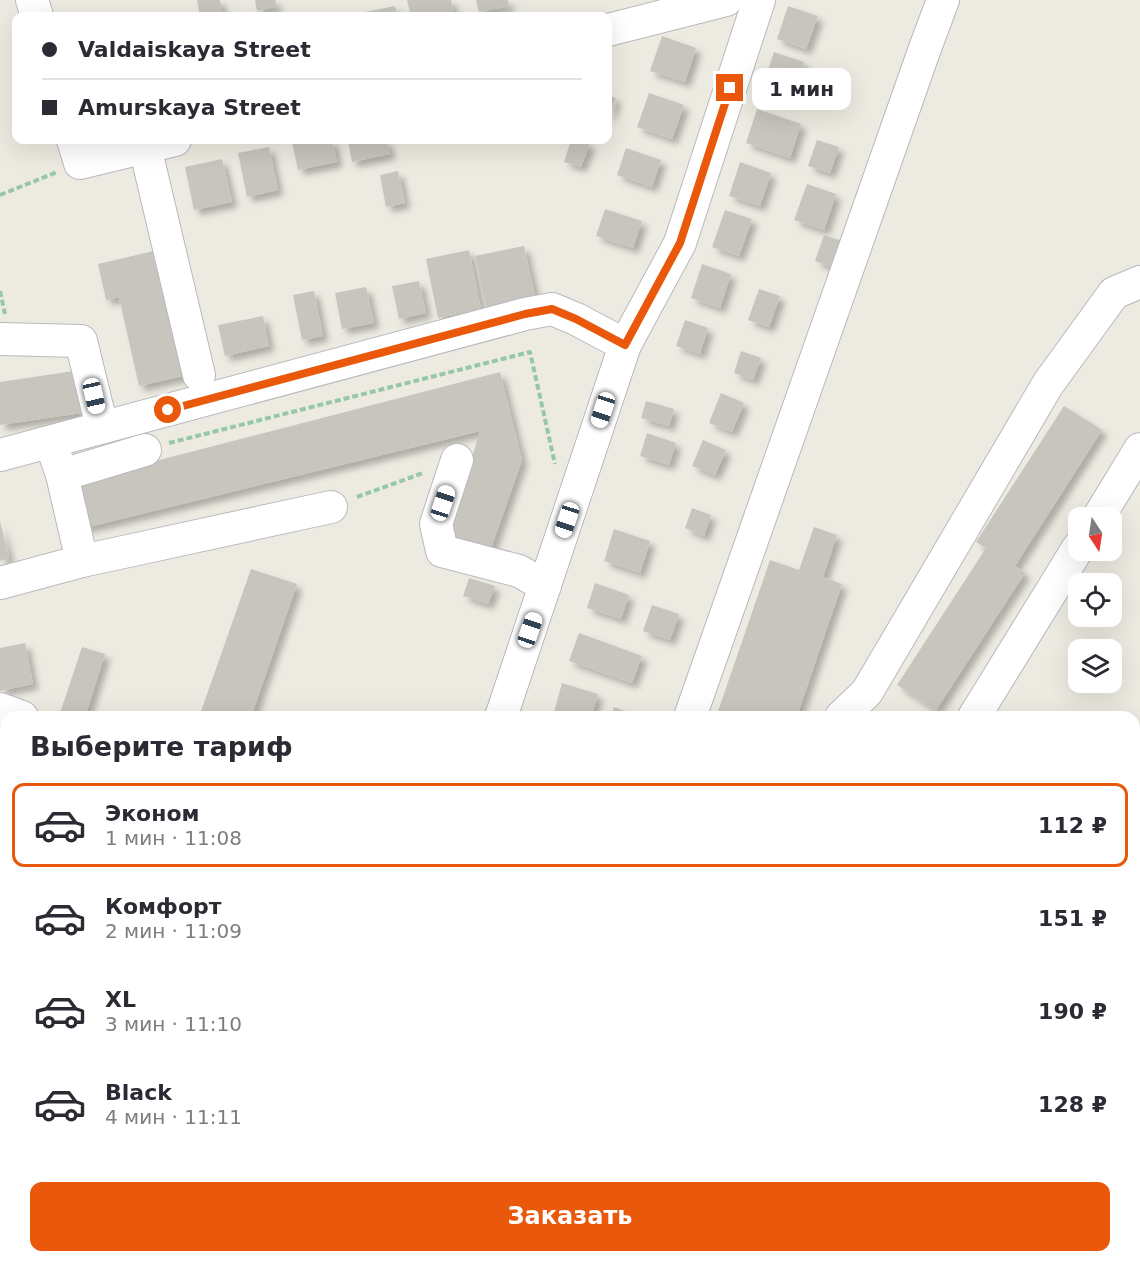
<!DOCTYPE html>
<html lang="ru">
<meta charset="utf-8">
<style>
body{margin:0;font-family:"DejaVu Sans",sans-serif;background:#f2f2f3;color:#2b2b33;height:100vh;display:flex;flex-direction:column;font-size:22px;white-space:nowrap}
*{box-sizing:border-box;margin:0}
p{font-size:20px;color:#7c7c81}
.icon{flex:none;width:33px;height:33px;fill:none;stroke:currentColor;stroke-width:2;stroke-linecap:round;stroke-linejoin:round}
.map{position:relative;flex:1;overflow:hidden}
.panel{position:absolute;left:0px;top:711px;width:1140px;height:552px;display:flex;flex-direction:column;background:#fff;border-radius:18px 18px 0 0;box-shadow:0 6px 24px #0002}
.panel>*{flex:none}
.guide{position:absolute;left:12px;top:12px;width:600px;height:132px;border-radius:12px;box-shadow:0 6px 24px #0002;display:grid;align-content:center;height:132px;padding:0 30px;background:#fff}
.needle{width:39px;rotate:168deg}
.fabs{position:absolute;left:1068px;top:507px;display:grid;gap:12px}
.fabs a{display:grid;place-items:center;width:54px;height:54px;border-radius:12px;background:#fff;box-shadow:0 6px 24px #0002;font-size:30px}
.end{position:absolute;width:27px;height:27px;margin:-14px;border:8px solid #ea580c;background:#fff;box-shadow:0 0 0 3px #fff}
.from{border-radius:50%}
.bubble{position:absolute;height:42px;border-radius:12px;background:#fff;box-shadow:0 6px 24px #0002;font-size:20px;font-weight:600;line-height:42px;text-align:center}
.car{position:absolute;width:18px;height:36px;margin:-18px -9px;border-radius:8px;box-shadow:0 0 4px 2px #0007;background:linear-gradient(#fff 24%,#345 0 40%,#fff 0 76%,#345 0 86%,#fff 0)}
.guide b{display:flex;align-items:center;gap:21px;height:57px;font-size:22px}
.guide b+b{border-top:2px solid #e1e1e2}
.guide i{width:15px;height:15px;background:#2b2b33}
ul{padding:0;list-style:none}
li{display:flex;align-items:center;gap:18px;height:84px;margin:0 12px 9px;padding:0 18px;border:3px solid transparent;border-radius:12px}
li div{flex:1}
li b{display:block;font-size:22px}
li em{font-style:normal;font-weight:600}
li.current{border-color:#ea580c}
li>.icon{width:54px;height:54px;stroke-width:1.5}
h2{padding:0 30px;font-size:27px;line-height:72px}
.action{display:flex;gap:12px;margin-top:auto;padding:12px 30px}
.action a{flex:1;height:69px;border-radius:12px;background:#ea580c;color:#fff;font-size:24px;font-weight:600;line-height:69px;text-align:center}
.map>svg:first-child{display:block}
.industrial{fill:#deddd6}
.building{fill:#c8c5be;filter:url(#shadow)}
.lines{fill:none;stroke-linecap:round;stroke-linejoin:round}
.minor-casing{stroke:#b7b9be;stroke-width:34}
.path{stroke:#96c7a6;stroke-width:4;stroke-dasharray:6 3;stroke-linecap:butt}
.minor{stroke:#fff;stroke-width:32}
.route{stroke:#ea580c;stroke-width:8}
</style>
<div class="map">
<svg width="1140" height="1263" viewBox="0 0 1140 1263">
<defs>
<filter id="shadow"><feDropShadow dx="5.5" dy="5.5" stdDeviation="3" flood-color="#0004"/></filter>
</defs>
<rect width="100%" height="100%" fill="#edebe1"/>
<polygon class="industrial" points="0,722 6,725 6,962 0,959"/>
<g class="building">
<polygon points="197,0 220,0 223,16 200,16"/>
<polygon points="255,0 275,0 277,6 257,11"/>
<polygon points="407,0 451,0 455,16 411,16"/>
<polygon points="476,0 508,0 509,6 479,12"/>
<polygon points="395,6 397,16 361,16 360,13"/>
<polygon points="788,6 818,16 806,49 777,39"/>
<polygon points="662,36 696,48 685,82 650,71"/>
<polygon points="774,52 804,62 790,102 761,91"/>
<polygon points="649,93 684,105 672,139 637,127"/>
<polygon points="608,95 616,98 609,117 608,117"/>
<polygon points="757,109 801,124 790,158 746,143"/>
<polygon points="304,140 332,140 337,162 298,170 292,142"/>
<polygon points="348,140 386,140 390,154 352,162"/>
<polygon points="571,140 578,140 590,143 581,167 564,162"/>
<polygon points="817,140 839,147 830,173 808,166"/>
<polygon points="269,147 278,190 247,197 238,153"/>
<polygon points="626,148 661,160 652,187 617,175"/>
<polygon points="222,159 232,202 194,210 185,167"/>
<polygon points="740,162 771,173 760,206 729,196"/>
<polygon points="398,171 405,203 386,207 380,175"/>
<polygon points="807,184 836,194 824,230 794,220"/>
<polygon points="605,209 642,221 633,248 596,236"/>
<polygon points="725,210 752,219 739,256 712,247"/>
<polygon points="824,235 842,241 832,267 815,261"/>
<polygon points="524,246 536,301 487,312 475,256"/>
<polygon points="158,250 187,375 139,386 119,297 106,300 98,264"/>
<polygon points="469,250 481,309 438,318 426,259"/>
<polygon points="702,264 731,274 720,308 691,298"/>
<polygon points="419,281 426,313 399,319 392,286"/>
<polygon points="366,287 374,323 342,329 335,293"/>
<polygon points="759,289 780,296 769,327 748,320"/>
<polygon points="314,291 323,336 302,340 293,295"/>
<polygon points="263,316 269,346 225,356 218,325"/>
<polygon points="685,320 708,328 700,354 676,346"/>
<polygon points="741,351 761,358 753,380 734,373"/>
<polygon points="74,371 81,413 0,425 0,382"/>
<polygon points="500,372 522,460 490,551 448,537 480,431 84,528 70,483"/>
<polygon points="721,393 744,403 732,432 709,423"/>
<polygon points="646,401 674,409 669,426 641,418"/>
<polygon points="1064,406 1102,430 1015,566 1025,573 936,710 897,685 986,548 976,542"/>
<polygon points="647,433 676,443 669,465 640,456"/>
<polygon points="703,440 726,450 715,475 692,466"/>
<polygon points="692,508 711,515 704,536 685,528"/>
<polygon points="0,521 9,558 0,561"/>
<polygon points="814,527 837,535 823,577 842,584 797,716 778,710 776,717 716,717 770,560 799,570"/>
<polygon points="614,529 650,541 640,573 604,561"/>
<polygon points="251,569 297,584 251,717 199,717"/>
<polygon points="469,578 495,586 488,604 463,596"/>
<polygon points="595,583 629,595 621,619 587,608"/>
<polygon points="652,605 679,614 670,640 643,631"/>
<polygon points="579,633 642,656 632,683 569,661"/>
<polygon points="25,643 33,684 0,691 0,648"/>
<polygon points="82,647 105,654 85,717 71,717 60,713"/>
<polygon points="562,683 598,694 591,717 571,717 554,712"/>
<polygon points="614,707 641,717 610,717"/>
<polygon points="1140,774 1140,835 1134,831 1134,783"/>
<polygon points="1134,833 1140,837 1140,905 1134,915"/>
<polygon points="0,1090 6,1092 6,1110 0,1124"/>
<polygon points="1134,1157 1140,1161 1140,1212 1134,1208"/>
<polygon points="134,1257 167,1257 165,1263 141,1263 133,1261"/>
<polygon points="264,1257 302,1257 300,1263 283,1263"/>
<polygon points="557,1257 588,1257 587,1263 556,1263"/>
</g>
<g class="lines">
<g class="minor-casing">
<g id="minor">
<polyline points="32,0 37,16"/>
<polyline points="608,30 726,0"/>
<polyline points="73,140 80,163 175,140"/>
<polyline points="145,147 199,375"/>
<polyline points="0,339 81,341 102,427"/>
<polyline points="51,443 62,475 82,561"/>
<polyline points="0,455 525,314 552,309 576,319 625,345"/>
<polyline points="457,460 436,524 442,551 519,571 545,586"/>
<polyline points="62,475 145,450"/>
<polyline points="1098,518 1140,449"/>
<polyline points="0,583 82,561 331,507"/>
<polyline points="0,709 22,717"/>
<polyline points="501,717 625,345 680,243 759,0"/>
<polyline points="690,717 924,51 943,0"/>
<polyline points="841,717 867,692 1048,384 1114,293 1140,282"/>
<polyline points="974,717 1078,548"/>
<polyline points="1134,761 1140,751"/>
<polyline points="0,804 6,806"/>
<polyline points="0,880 6,882"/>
<polyline points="1134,962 1140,952"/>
<polyline points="0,970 6,973"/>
<polyline points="1134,1137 1140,1140"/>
<polyline points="1134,1249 1140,1251"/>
<polyline points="457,1257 464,1263"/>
<polyline points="322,1263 324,1257"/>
<polyline points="549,1263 550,1257"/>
</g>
</g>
<g class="path">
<polyline points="0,195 57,172"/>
<polyline points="0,291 5,314"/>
<polyline points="169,443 530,352 555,464"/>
<polyline points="357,497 423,473"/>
</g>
<use href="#minor" class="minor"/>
</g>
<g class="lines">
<polyline class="route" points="168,410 525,314 552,309 576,319 625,345 680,243 730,88"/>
</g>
</svg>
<div class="fabs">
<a><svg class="needle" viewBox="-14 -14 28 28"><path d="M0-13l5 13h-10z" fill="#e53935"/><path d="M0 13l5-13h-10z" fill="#7c7c81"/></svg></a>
<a><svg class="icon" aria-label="locate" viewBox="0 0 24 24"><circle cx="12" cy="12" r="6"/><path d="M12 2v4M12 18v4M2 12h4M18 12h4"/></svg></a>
<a><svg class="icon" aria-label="layers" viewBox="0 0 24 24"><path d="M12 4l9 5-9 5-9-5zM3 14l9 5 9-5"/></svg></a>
</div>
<i class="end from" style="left:168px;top:410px"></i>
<i class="end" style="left:730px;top:88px"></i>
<div class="bubble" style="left:752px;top:68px;width:99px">1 мин</div>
<i class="car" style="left:94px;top:396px;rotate:167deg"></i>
<i class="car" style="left:603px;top:410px;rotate:198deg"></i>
<i class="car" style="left:443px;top:503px;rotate:18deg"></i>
<i class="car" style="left:567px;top:520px;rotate:198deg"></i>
<i class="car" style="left:530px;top:630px;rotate:19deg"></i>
<div class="guide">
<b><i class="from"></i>Valdaiskaya Street</b>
<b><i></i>Amurskaya Street</b>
</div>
<section class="panel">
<h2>Выберите тариф</h2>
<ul>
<li class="current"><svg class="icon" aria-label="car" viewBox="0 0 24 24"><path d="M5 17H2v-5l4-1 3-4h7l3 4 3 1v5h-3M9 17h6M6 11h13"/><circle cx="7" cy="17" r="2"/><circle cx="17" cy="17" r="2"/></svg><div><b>Эконом</b><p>1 мин · 11:08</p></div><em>112 ₽</em></li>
<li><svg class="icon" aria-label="car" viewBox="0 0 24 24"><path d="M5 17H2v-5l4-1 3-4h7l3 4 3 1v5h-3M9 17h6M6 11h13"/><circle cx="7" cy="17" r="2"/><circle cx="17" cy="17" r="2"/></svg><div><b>Комфорт</b><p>2 мин · 11:09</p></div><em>151 ₽</em></li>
<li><svg class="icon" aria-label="car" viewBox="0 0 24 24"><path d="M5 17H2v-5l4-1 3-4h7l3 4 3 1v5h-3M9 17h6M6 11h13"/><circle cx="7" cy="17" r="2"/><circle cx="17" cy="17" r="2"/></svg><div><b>XL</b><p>3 мин · 11:10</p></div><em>190 ₽</em></li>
<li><svg class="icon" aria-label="car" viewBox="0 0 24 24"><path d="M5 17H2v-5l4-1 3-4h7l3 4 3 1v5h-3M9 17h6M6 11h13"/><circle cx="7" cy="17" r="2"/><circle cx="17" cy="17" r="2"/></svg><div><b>Black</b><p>4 мин · 11:11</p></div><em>128 ₽</em></li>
</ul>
<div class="action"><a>Заказать</a></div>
</section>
</div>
